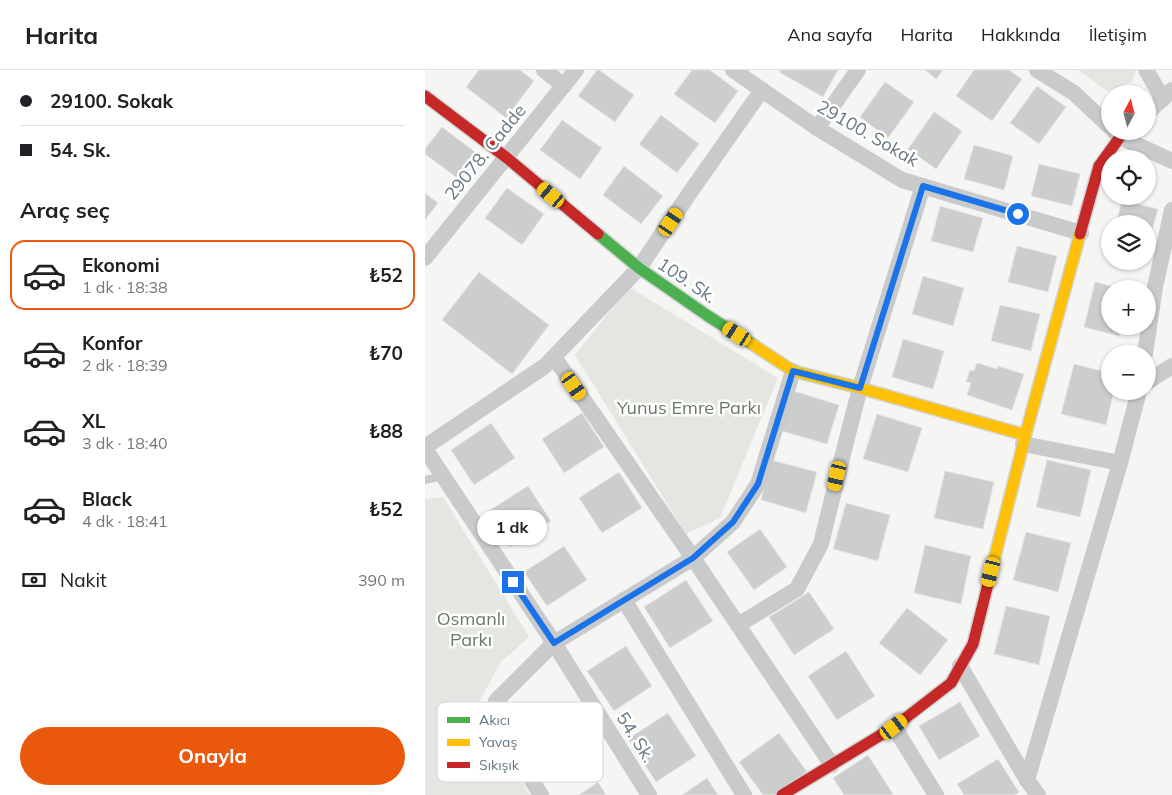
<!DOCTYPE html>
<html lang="tr">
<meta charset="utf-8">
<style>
body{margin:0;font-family:Mulish,sans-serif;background:#f6f6f6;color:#202124;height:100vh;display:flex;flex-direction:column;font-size:19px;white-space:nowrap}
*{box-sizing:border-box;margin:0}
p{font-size:16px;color:#757577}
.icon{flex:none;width:28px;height:28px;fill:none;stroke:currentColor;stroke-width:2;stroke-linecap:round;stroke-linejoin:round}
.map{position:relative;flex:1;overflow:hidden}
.drawer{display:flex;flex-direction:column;background:#fff;width:425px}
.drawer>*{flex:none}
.guide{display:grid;align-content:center;height:110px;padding:0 20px;background:#fff}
.needle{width:32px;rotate:7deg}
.tools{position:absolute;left:676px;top:15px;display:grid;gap:10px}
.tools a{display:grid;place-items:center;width:55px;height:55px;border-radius:50%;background:#fff;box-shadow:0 1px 4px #0004;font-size:25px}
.end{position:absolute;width:22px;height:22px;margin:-11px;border:6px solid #1a73e8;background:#fff;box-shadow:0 0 0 2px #fff}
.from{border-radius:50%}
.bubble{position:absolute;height:35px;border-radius:18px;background:#fff;box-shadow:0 1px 4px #0004;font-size:16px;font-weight:700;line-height:35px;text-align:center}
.car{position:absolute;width:15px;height:30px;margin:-15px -8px;border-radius:6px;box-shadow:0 0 4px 1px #0007;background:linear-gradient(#f5c518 24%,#345 0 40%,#f5c518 0 76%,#345 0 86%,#f5c518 0)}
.guide b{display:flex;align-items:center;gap:18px;height:48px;font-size:19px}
.guide b+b{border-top:1px solid #e0e0e0}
.guide i{width:12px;height:12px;background:#202124}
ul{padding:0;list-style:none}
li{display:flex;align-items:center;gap:15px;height:70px;margin:0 10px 8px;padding:0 10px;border:2px solid transparent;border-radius:15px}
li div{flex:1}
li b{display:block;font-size:19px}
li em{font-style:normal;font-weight:700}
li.selected{border-color:#ea580c}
li>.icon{width:45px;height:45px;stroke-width:1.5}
h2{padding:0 20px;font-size:22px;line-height:60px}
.pay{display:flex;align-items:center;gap:12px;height:55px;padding:0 20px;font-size:19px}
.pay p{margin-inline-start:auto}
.button{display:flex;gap:10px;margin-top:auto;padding:10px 20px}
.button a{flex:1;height:58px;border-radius:30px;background:#ea580c;color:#fff;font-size:20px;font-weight:700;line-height:58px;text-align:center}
header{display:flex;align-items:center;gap:30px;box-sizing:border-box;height:70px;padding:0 25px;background:#fff;border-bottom:1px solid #e0e0e0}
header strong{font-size:24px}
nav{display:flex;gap:28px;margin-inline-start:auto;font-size:18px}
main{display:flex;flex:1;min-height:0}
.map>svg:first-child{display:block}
.green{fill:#e4e7e1}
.building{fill:#cccece;stroke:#e4e4e4}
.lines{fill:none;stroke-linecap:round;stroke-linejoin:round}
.fast-casing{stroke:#d1d2d3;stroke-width:14}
.slow-casing{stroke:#d1d2d3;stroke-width:14}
.jam-casing{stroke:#d1d2d3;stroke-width:14}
.lane{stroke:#c9cacb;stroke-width:8}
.street{stroke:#c9cacb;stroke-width:16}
.fast{stroke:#4caf50;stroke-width:11}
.slow{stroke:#ffc107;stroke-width:11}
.jam{stroke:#c62828;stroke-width:11}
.route{stroke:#1a73e8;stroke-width:6}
.labels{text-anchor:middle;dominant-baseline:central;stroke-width:5;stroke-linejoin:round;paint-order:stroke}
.street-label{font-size:18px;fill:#667883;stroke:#fff}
.park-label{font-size:18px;fill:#6a7a64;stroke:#fff}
.key{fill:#fff;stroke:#d1d6da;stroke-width:1}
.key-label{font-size:14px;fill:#667883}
</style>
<header>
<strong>Harita</strong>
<nav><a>Ana sayfa</a><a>Harita</a><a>Hakkında</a><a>İletişim</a></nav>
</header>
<main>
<section class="drawer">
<div class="guide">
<b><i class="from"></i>29100. Sokak</b>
<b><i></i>54. Sk.</b>
</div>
<h2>Araç seç</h2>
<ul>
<li class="selected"><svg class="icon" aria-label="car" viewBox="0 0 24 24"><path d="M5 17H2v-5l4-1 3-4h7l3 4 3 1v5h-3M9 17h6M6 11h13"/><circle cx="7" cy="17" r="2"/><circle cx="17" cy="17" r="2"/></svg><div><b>Ekonomi</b><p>1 dk · 18:38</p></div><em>₺52</em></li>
<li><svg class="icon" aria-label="car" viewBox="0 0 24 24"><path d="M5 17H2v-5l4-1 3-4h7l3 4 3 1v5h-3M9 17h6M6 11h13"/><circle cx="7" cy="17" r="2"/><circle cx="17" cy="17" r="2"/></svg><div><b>Konfor</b><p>2 dk · 18:39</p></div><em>₺70</em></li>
<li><svg class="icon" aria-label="car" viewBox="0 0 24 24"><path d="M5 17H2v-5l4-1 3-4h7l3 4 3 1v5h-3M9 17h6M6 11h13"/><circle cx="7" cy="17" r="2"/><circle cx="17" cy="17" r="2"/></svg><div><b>XL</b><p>3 dk · 18:40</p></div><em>₺88</em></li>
<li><svg class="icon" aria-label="car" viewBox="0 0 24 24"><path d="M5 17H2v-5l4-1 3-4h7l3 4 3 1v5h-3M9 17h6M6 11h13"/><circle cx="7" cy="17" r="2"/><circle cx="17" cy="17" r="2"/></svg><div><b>Black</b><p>4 dk · 18:41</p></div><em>₺52</em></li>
</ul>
<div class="pay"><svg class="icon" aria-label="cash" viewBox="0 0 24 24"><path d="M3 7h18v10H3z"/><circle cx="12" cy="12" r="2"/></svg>Nakit<p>390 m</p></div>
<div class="button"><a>Onayla</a></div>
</section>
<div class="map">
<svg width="747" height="725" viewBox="0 0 747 725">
<rect width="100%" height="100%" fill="#f5f5f4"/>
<g class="green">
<polygon points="653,0 711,0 707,12 682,21"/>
<polygon points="204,217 353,308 295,448 261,464 150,285"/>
<polygon points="18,427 104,567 76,592 53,634 76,678 105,725 0,725 0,429"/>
</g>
<g class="building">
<polygon points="54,0 95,0 109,11 81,48 41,17"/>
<polygon points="172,0 174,0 209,25 190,52 153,26"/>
<polygon points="267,0 285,0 313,21 290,53 249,24"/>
<polygon points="355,0 413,0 398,27 354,2"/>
<polygon points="500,0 518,0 511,9"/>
<polygon points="549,0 584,0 597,9 567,51 531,26"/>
<polygon points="460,12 489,32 463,68 435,47"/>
<polygon points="612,16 641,37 614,74 585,53"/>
<polygon points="509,42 537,61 511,99 483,79"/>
<polygon points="236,45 274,74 252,103 214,74"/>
<polygon points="137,50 177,78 155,109 115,80"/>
<polygon points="17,57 54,85 35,110 0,84 0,79"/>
<polygon points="549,75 588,86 579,120 539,109"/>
<polygon points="614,94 655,104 647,136 606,126"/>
<polygon points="199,96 238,126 216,154 178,125"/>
<polygon points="82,118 119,144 97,175 60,148"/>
<polygon points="0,123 13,133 0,150"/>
<polygon points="697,130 733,139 722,179 722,154 691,154"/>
<polygon points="515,136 558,148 548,182 506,171"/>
<polygon points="592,176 632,186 623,222 583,212"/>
<polygon points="54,202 124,255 87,304 17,250"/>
<polygon points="498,206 539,218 528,256 487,244"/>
<polygon points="670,212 697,219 685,219 685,256 696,256 694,266 659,257"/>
<polygon points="575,235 615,244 606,281 566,271"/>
<polygon points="478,269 519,281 508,319 467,307"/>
<polygon points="552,293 572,299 573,296 599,304 587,340 542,325 546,313 541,312 545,300 549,301"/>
<polygon points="649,294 685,303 685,321 689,321 681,355 636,344"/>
<polygon points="369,321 414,335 402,374 357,361"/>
<polygon points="157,343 179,377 139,403 117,369"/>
<polygon points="452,344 497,358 483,402 438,389"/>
<polygon points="66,353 90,388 49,415 26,380"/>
<polygon points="346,390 392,402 381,443 336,430"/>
<polygon points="622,390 666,400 655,447 611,437"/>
<polygon points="520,401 569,412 558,459 509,448"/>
<polygon points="194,402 217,438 177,463 154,428"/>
<polygon points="103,416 126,451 85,477 62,442"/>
<polygon points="421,433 465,445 453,491 408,479"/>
<polygon points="335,459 362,497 329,520 302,482"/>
<polygon points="601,462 646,473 633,522 588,510"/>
<polygon points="500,475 546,486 536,534 489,523"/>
<polygon points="139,476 162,510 122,536 99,502"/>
<polygon points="261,510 288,551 245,578 219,537"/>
<polygon points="384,522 409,559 369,585 344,547"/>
<polygon points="581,536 625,546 614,595 569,584"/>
<polygon points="482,538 523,570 495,605 454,573"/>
<polygon points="201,576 227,616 189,641 162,601"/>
<polygon points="421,581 450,626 412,650 383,606"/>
<polygon points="535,632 555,666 514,690 494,656"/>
<polygon points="243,643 271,686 231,712 203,669"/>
<polygon points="354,663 382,702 350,725 338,725 314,692"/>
<polygon points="443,685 468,724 466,725 419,725 408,708"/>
<polygon points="573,689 594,722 590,725 539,725 532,714"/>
<polygon points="282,708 293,725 257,725"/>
<polygon points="173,712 181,725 154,725"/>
</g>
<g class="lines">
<g class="fast-casing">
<polyline id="fast" points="173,164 214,198 283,246 327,274"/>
</g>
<g class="slow-casing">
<g id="slow">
<polyline points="327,274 368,301 435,318 600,365"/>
<polyline points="566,502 602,359 655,164"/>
</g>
</g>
<g class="jam-casing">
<g id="jam">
<polyline points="0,26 82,88 173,164"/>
<polyline points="655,164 674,96 695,67 701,61"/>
<polyline points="357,725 469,657 526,613 548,574 566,502"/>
</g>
</g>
<polyline class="lane" points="0,410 18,406"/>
<g class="street">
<polyline points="119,0 139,16"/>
<polyline points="308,0 392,58 477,110 656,163"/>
<polyline points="612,0 649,23 685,57"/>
<polyline points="721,0 738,29"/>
<polyline points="722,43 747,20"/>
<polyline points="392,58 433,0"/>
<polyline points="689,61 695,67 747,91"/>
<polyline points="0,188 151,0"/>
<polyline points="720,284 730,217 747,140"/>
<polyline points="129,287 268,488 407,695"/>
<polyline points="722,312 747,296"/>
<polyline points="598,374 695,393 602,710"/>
<polyline points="0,377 120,296 214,198 266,121 337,20"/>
<polyline points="0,379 129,573 224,725"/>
<polyline points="695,393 714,321"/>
<polyline points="199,530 319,725"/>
<polyline points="313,555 372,519 396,474 421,372 435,318 498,116"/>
<polyline points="535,596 602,710 613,725"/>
<polyline points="469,657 511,725"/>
<polyline points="116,725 78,664 70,646 71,631 129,573 268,488 308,452 333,414 368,301"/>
</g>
<use href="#fast" class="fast"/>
<use href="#slow" class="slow"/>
<use href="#jam" class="jam"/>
</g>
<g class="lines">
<polyline class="route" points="88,512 129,573 268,488 308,452 333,414 368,301 435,318 498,116 593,144"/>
</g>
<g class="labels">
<g class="street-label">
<text transform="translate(443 63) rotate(30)">29100. Sokak</text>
<text transform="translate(60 82) rotate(-51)">29078. Cadde</text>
<text transform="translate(262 210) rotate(34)">109. Sk.</text>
<text transform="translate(211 667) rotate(58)">54. Sk.</text>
</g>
<g class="park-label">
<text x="264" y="337">Yunus Emre Parkı</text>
<text x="46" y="548">Osmanlı<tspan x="46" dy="21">Parkı</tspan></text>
</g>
</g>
<rect x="12" y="632" width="166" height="80" rx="8" class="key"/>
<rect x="22" y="647" width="23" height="6" fill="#4caf50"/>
<rect x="22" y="669" width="23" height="7" fill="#ffc107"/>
<rect x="22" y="692" width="23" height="6" fill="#c62828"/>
<g class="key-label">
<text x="54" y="655">Akıcı</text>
<text x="54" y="677">Yavaş</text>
<text x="54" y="700">Sıkışık</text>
</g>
</svg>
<div class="tools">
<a><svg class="needle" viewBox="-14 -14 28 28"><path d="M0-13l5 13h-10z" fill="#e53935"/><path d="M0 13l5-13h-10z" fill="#757577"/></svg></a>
<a><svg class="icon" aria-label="locate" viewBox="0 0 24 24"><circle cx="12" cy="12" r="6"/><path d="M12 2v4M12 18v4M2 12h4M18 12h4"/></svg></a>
<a><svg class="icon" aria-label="layers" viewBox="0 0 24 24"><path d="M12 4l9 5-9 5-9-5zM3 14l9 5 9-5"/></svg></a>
<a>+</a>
<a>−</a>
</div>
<i class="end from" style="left:593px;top:144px"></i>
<i class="end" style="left:88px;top:512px"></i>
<div class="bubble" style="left:52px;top:440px;width:70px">1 dk</div>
<i class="car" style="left:126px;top:125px;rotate:310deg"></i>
<i class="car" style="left:246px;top:152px;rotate:34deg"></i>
<i class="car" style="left:312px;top:264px;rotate:303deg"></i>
<i class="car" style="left:149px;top:316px;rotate:145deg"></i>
<i class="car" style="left:412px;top:406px;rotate:193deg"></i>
<i class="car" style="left:566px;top:502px;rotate:194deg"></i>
<i class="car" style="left:469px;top:657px;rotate:52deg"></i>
</div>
</main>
